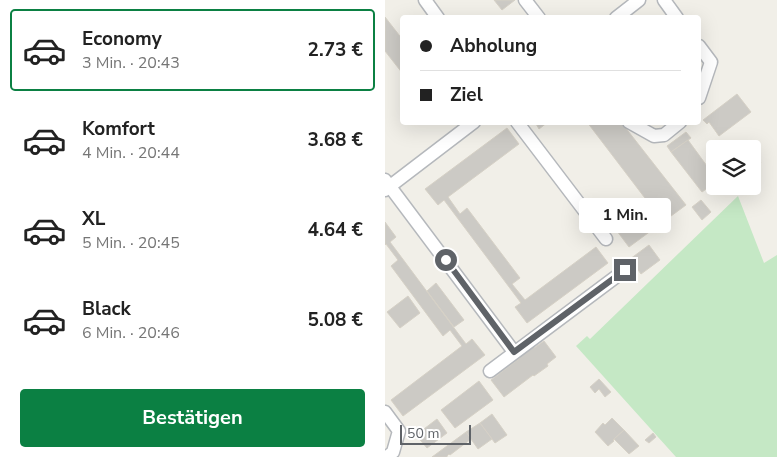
<!DOCTYPE html>
<html lang="de">
<meta charset="utf-8">
<style>
body{margin:0;font-family:"Nunito Sans",sans-serif;background:#f6f6f6;color:#222;height:100vh;display:flex;flex-direction:column;font-size:19px;white-space:nowrap}
*{box-sizing:border-box;margin:0}
p{font-size:16px;color:#767676}
.icon{flex:none;width:28px;height:28px;fill:none;stroke:currentColor;stroke-width:2;stroke-linecap:round;stroke-linejoin:round}
.map{position:relative;flex:1;overflow:hidden}
.sheet{display:flex;flex-direction:column;background:#fff;width:385px}
.sheet>*{flex:none}
.top-card{position:absolute;left:15px;top:15px;width:301px;height:110px;border-radius:5px;box-shadow:0 5px 20px #0002;display:grid;align-content:center;height:110px;padding:0 20px;background:#fff}
.buttons{position:absolute;left:321px;top:140px;display:grid;gap:10px}
.buttons a{display:grid;place-items:center;width:55px;height:55px;border-radius:5px;background:#fff;box-shadow:0 5px 20px #0002;font-size:25px}
.scale{position:absolute;left:15px;bottom:12px;width:71px;box-sizing:border-box;padding-left:5px;border:2px solid #5f6368;border-top:0;font-size:14px;line-height:18px;white-space:nowrap;color:#5f6368;-webkit-text-stroke:4px #fff;paint-order:stroke}
.end{position:absolute;width:22px;height:22px;margin:-11px;border:6px solid #5f6368;background:#fff;box-shadow:0 0 0 2px #fff}
.from{border-radius:50%}
.bubble{position:absolute;height:35px;border-radius:5px;background:#fff;box-shadow:0 5px 20px #0002;font-size:16px;font-weight:700;line-height:35px;text-align:center}
.top-card b{display:flex;align-items:center;gap:18px;height:48px;font-size:19px}
.top-card b+b{border-top:1px solid #e0e0e0}
.top-card i{width:12px;height:12px;background:#222}
ul{padding:9px 0 0;list-style:none}
li{display:flex;align-items:center;gap:15px;height:82px;margin:0 10px 8px;padding:0 10px;border:2px solid transparent;border-radius:5px}
li div{flex:1}
li b{display:block;font-size:19px}
li em{font-style:normal;font-weight:700}
li.active{border-color:#0b8043}
li>.icon{width:45px;height:45px;stroke-width:1.5}
.button{display:flex;gap:10px;margin-top:auto;padding:10px 20px}
.button a{flex:1;height:58px;border-radius:5px;background:#0b8043;color:#fff;font-size:20px;font-weight:700;line-height:58px;text-align:center}
main{display:flex;flex:1;min-height:0}
.map>svg:first-child{display:block}
.green{fill:#c5e8c5}
.building{fill:#cccac5;stroke:#d6d1c6}
.lines{fill:none;stroke-linecap:round;stroke-linejoin:round}
.minor-casing{stroke:#b5b8bc;stroke-width:15}
.minor{stroke:#fff;stroke-width:12}
.route{stroke:#5f6368;stroke-width:6}
</style>
<main>
<section class="sheet">
<ul>
<li class="active"><svg class="icon" aria-label="car" viewBox="0 0 24 24"><path d="M5 17H2v-5l4-1 3-4h7l3 4 3 1v5h-3M9 17h6M6 11h13"/><circle cx="7" cy="17" r="2"/><circle cx="17" cy="17" r="2"/></svg><div><b>Economy</b><p>3 Min. · 20:43</p></div><em>2.73 €</em></li>
<li><svg class="icon" aria-label="car" viewBox="0 0 24 24"><path d="M5 17H2v-5l4-1 3-4h7l3 4 3 1v5h-3M9 17h6M6 11h13"/><circle cx="7" cy="17" r="2"/><circle cx="17" cy="17" r="2"/></svg><div><b>Komfort</b><p>4 Min. · 20:44</p></div><em>3.68 €</em></li>
<li><svg class="icon" aria-label="car" viewBox="0 0 24 24"><path d="M5 17H2v-5l4-1 3-4h7l3 4 3 1v5h-3M9 17h6M6 11h13"/><circle cx="7" cy="17" r="2"/><circle cx="17" cy="17" r="2"/></svg><div><b>XL</b><p>5 Min. · 20:45</p></div><em>4.64 €</em></li>
<li><svg class="icon" aria-label="car" viewBox="0 0 24 24"><path d="M5 17H2v-5l4-1 3-4h7l3 4 3 1v5h-3M9 17h6M6 11h13"/><circle cx="7" cy="17" r="2"/><circle cx="17" cy="17" r="2"/></svg><div><b>Black</b><p>6 Min. · 20:46</p></div><em>5.08 €</em></li>
</ul>
<div class="button"><a>Bestätigen</a></div>
</section>
<div class="map">
<svg width="392" height="457" viewBox="0 0 392 457">
<rect width="100%" height="100%" fill="#f1efe8"/>
<polygon class="green" points="353,196 379,263 392,255 392,457 291,457 191,346 202,336 205,339"/>
<g class="building">
<polygon points="109,0 130,0 117,10"/>
<polygon points="0,17 18,40 18,74 0,51"/>
<polygon points="352,94 366,112 334,136 324,122 322,124 318,120"/>
<polygon points="150,122 163,122 154,129"/>
<polygon points="202,122 236,122 301,205 244,247 232,231 266,206"/>
<polygon points="122,128 134,144 63,197 75,214 82,208 135,278 127,284 140,300 211,247 223,263 142,323 130,307 136,303 59,200 53,205 40,189"/>
<polygon points="301,132 306,138 286,152 282,146"/>
<polygon points="303,140 330,177 330,183 317,192 286,152"/>
<polygon points="368,152 376,163 368,169"/>
<polygon points="316,200 326,212 317,220 307,207"/>
<polygon points="0,222 11,237 5,242 17,258 81,344 87,339 100,355 18,416 6,400 77,346 65,330 58,336 6,266 13,260 1,244 0,245"/>
<polygon points="264,245 275,260 256,274 245,259"/>
<polygon points="51,283 79,320 69,327 42,291"/>
<polygon points="23,296 35,313 15,328 2,312"/>
<polygon points="159,341 171,357 162,364 163,366 149,376 148,375 119,397 106,380 135,358 135,357 148,346 149,348"/>
<polygon points="214,379 226,392 220,397 214,389 210,393 205,387"/>
<polygon points="94,381 108,400 70,428 56,410"/>
<polygon points="107,414 122,435 110,443 95,423"/>
<polygon points="227,418 239,430 228,440 229,441 223,446 210,432 218,423 220,425"/>
<polygon points="52,419 62,433 42,448 31,435"/>
<polygon points="95,423 107,439 93,449 81,432"/>
<polygon points="239,430 254,446 244,454 229,439"/>
<polygon points="81,432 86,439 65,455 64,454 62,456 62,457 47,457"/>
<polygon points="268,433 271,437 264,443 260,440"/>
</g>
<g class="lines">
<g class="minor-casing">
<g id="minor">
<polyline points="40,0 53,18"/>
<polyline points="140,0 154,18"/>
<polyline points="279,0 292,18"/>
<polyline points="231,18 254,0"/>
<polyline points="314,46 326,62 314,98"/>
<polyline points="132,122 221,239"/>
<polyline points="244,122 269,136 279,135 295,122"/>
<polyline points="0,180 129,352"/>
<polyline points="0,190 89,122"/>
<polyline points="105,371 240,270"/>
<polyline points="0,412 14,431 8,452 2,457"/>
</g>
</g>
<use href="#minor" class="minor"/>
</g>
<g class="lines">
<polyline class="route" points="61,260 129,352 240,270"/>
</g>
</svg>
<div class="buttons">
<a><svg class="icon" aria-label="layers" viewBox="0 0 24 24"><path d="M12 4l9 5-9 5-9-5zM3 14l9 5 9-5"/></svg></a>
</div>
<div class="scale">50 m</div>
<i class="end from" style="left:61px;top:260px"></i>
<i class="end" style="left:240px;top:270px"></i>
<div class="bubble" style="left:194px;top:198px;width:92px">1 Min.</div>
<div class="top-card">
<b><i class="from"></i>Abholung</b>
<b><i></i>Ziel</b>
</div>
</div>
</main>
